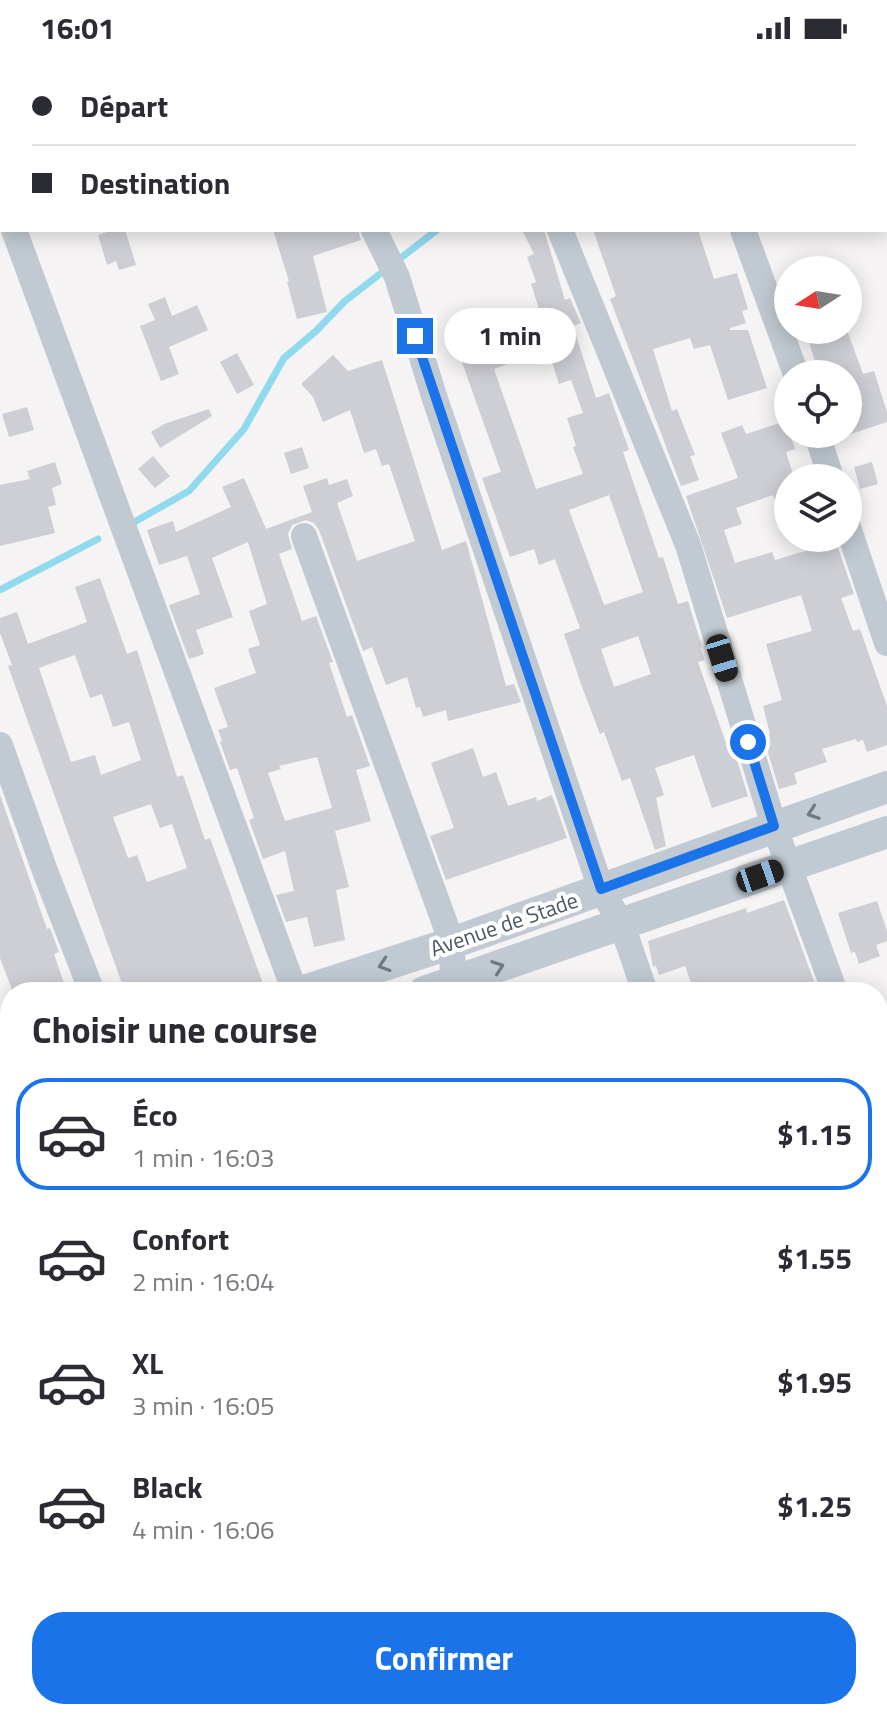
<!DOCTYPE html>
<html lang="fr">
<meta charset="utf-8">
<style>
body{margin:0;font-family:"Titillium Web",sans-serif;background:#f2f2f3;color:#2b2b33;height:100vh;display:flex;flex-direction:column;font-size:30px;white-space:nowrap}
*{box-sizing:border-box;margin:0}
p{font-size:26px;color:#7c7c81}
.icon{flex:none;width:44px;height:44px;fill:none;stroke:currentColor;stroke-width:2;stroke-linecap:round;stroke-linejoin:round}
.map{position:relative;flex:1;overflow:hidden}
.side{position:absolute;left:0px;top:926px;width:888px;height:738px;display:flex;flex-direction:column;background:#fff;border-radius:32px 32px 0 0;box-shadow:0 4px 20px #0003}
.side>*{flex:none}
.banner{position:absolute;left:0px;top:0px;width:888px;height:176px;box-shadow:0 4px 20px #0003;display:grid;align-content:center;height:176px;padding:0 32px;background:#fff}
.needle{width:52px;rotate:258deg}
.fabs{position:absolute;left:774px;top:200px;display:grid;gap:16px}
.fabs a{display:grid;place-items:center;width:88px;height:88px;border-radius:50%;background:#fff;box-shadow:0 4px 20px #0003;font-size:40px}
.end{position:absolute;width:36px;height:36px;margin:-18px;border:10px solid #1a73e8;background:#fff;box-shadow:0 0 0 4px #fff}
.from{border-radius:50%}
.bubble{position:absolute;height:56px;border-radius:28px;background:#fff;box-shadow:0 4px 20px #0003;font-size:26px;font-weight:700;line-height:56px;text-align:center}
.car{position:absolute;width:24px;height:48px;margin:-24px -12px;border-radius:10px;box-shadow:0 0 6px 2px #0007;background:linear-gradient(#222 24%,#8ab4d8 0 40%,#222 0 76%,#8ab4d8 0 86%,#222 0)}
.banner b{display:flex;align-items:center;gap:28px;height:76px;font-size:30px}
.banner b+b{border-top:2px solid #e1e1e2}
.banner i{width:20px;height:20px;background:#2b2b33}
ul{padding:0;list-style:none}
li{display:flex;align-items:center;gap:24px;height:112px;margin:0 16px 12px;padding:0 16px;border:4px solid transparent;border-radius:32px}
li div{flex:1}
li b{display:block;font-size:30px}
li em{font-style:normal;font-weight:700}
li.selected{border-color:#1a73e8}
li>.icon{width:72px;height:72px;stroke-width:1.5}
h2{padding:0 32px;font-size:36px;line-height:96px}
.primary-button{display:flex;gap:16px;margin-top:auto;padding:16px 32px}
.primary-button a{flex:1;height:92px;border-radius:32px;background:#1a73e8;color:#fff;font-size:32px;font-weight:700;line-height:92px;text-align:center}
.status{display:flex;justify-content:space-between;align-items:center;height:56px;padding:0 40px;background:#fff;direction:ltr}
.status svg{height:22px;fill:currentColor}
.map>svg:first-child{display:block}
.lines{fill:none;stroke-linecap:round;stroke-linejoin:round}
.stream{stroke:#90daee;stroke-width:7}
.building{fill:#cdcfd5;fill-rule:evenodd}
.minor{stroke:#c1cad2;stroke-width:26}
.tertiary{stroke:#c1cad2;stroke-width:32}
.oneway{stroke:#6e7983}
.route{stroke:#1a73e8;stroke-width:10}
.labels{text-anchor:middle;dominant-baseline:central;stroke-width:8;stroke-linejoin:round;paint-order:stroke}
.street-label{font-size:22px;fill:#4a5661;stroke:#fff}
</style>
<div class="status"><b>16:01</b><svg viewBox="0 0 49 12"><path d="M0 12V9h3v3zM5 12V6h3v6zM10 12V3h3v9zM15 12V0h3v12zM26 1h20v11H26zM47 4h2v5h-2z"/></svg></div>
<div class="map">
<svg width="887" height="1663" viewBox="0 0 887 1663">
<rect width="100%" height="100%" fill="#f5f3f3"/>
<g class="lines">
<g class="stream">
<polyline points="703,2 706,0"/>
<polyline points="129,469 189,435 244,373 284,302 316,275 345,245 437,174"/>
<polyline points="0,534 98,483"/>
</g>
</g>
<g class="building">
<polygon points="113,174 125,174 136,209 119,214 116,205 107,209 98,179"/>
<polygon points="273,174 358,174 361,184 313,200 327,256 297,263 287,226 289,225"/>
<path d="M 522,174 L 544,174 L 565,244 L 570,242 L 581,267 L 573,270 L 596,342 L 609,337 L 629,394 L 623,396 L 659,502 L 663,501 L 678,548 L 688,545 L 702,591 L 700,592 L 705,604 L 698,606 L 727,690 L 732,688 L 748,740 L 712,752 L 694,699 L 655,712 L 664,739 L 656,742 L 666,790 L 655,794 L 630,722 L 622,725 L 604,676 L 600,678 L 581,628 L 564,578 L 580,572 L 555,503 L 539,509 L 534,493 L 510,501 L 482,422 L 501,416 L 448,267 L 479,255 L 487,277 L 497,273 L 508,308 L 494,313 L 536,433 L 583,418 L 573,391 L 576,390 L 567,362 L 583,357 L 571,324 L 559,328 L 543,278 L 524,282 L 518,258 L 539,253 L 531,228 L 536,226 L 527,201 L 534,198 ZM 609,439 L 643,536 L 604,549 L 569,454 ZM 638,580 L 651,618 L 614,631 L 601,593 Z"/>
<polygon points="593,174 698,174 714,223 737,217 748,253 742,255 746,267 730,272 730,274 748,274 767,332 728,344 710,289 694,293 690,282 653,293 672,355 677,353 695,399 690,400 699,424 681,430 610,243 616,240"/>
<polygon points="165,241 172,260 197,249 208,274 169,291 179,318 161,325 140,270 155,264 148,248"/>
<polygon points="805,274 847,274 863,318 874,315 887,356 887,366 848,379 848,318 819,318"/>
<polygon points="237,297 254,329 237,338 220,306"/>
<path d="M 333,299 L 348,315 L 382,304 L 442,494 L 466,485 L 506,630 L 514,628 L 521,646 L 448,665 L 446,654 L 423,661 L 420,651 L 416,652 L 407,621 L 386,629 L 372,591 L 363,595 L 319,474 L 314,467 L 306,464 L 292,469 L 288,478 L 292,493 L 279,498 L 302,565 L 316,560 L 333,606 L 329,607 L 347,661 L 352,659 L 370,710 L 356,714 L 371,765 L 335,775 L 349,831 L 336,834 L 345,884 L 314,891 L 307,861 L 286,866 L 276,839 L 294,835 L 285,795 L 263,803 L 249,764 L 254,762 L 237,712 L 230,714 L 220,686 L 222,685 L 218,674 L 228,671 L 214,632 L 256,617 L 248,593 L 260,589 L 249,555 L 267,548 L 248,486 L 212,502 L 233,561 L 196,574 L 204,598 L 189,603 L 169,549 L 200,538 L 187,500 L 159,509 L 147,474 L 173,465 L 176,476 L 231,451 L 222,431 L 244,422 L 266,473 L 312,456 L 303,430 L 327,422 L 329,429 L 347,423 L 353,440 L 337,447 L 357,505 L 415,485 L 389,408 L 382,410 L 376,393 L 364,397 L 350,354 L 323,366 L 313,341 L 301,328 ZM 317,701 L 332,752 L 285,765 L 268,717 L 281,713 L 279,710 Z"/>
<polygon points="27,351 34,374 9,381 2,358"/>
<polygon points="209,353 212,360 160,392 151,376 164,368"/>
<polygon points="786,365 788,378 790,378 795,393 786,396 794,422 788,422 788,473 784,474 773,439 736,452 742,468 724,474 735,507 772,496 775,504 836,486 854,538 841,542 853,575 860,573 887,650 887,689 867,696 863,684 857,686 856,683 822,693 827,706 794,717 797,728 779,733 763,680 770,678 763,650 782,644 766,588 812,575 801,539 727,562 686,440 738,422 721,377 742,369 746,378"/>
<polygon points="302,391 309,412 291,418 284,397"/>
<polygon points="153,400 170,420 155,432 138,413"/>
<polygon points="55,406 62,428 52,432 56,449 48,451 55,477 0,490 0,429 30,423 27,415"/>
<polygon points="872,406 878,428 860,433 854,411"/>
<path d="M 100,522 L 127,598 L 137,594 L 177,721 L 183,719 L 205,784 L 210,782 L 266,936 L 245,936 L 243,927 L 207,936 L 125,936 L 8,610 L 12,609 L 0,577 L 0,562 L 17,556 L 28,588 L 87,566 L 75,531 ZM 75,599 L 90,642 L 102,638 L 113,671 L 129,666 L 141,704 L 101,719 L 95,699 L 71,706 L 39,612 ZM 151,748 L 160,772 L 172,768 L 187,812 L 147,826 L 137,799 L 128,802 L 113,761 Z"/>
<polygon points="473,692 483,721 496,716 508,750 536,741 537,745 552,739 567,782 446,824 430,780 454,772 431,707"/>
<polygon points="0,739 47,873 50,872 59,896 54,898 67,936 13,936 0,902"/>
<polygon points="784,844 818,936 694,936 685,910 659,919 656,910 653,911 648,885 746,852 747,857"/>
<polygon points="877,845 887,875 887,885 876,889 880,900 859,908 855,896 851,897 838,857"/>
</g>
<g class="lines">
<g class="minor">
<polyline points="308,0 309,2"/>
<polyline points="488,0 488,2"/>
<polyline points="679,0 679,2"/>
<polyline points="0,137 2,142"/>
<polyline points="14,174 295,936"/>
<polyline points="374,174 397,221 434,340 601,833 622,869 645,936"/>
<polyline points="560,174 688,489 774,770 835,936"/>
<polyline points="743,174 796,318"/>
<polyline points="817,378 831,422"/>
<polyline points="848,471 887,587"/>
<polyline points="304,480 452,887 453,926 457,936"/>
<polyline points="0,689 45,815 92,936"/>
<polyline points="878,1054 887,1078"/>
<polyline points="0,1195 10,1224"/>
<polyline points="878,1211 887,1208"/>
<polyline points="878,1598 887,1623"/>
<polyline points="164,1654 167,1663"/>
<polyline points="367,1654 371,1663"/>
<polyline points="535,1654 538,1663"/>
<polyline points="715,1654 718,1663"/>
</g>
<g class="tertiary">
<polyline points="301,936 452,887 887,731"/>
<polyline points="424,936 887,776"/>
<polyline points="0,1035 10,1030"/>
<polyline points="0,1086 10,1083"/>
</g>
</g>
<defs><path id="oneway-chevron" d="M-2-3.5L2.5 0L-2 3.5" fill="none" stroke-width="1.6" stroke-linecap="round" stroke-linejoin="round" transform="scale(2)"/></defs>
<g class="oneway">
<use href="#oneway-chevron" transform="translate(813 757) rotate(161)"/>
<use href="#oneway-chevron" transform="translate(384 909) rotate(162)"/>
<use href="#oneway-chevron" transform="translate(498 911) rotate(-19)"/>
</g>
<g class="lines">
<polyline class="route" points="415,280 601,833 774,770 748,686"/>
</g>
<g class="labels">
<g class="street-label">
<text transform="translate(504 868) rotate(-19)">Avenue de Stade</text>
</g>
</g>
</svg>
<div class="fabs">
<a><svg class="needle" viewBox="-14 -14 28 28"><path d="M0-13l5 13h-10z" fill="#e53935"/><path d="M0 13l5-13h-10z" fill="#7c7c81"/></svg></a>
<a><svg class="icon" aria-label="locate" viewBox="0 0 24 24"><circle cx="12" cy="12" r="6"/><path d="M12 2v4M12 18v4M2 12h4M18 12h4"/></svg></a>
<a><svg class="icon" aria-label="layers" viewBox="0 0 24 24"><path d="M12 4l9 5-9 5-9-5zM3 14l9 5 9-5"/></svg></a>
</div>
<i class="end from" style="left:748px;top:686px"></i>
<i class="end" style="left:415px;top:280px"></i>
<div class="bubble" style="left:444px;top:252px;width:132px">1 min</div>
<i class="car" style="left:722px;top:602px;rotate:163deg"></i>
<i class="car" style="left:760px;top:820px;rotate:71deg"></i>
<div class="banner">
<b><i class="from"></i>Départ</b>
<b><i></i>Destination</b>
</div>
<section class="side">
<h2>Choisir une course</h2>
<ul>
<li class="selected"><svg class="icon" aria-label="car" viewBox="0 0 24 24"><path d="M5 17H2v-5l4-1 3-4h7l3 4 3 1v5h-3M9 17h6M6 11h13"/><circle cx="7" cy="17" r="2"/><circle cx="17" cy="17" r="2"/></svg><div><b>Éco</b><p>1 min · 16:03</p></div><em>$1.15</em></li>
<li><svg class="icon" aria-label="car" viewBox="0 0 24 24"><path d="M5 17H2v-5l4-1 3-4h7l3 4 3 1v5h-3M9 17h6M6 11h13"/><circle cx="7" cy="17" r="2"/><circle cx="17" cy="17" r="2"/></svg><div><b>Confort</b><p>2 min · 16:04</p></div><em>$1.55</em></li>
<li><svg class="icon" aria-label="car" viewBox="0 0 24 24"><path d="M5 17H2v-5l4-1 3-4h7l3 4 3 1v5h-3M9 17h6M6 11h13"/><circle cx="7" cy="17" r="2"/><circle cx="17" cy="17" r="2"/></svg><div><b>XL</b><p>3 min · 16:05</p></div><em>$1.95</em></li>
<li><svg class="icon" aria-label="car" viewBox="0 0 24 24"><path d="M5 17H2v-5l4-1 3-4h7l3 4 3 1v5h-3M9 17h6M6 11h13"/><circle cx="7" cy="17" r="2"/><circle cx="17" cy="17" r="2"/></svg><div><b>Black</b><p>4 min · 16:06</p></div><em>$1.25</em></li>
</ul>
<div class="primary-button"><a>Confirmer</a></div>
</section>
</div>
